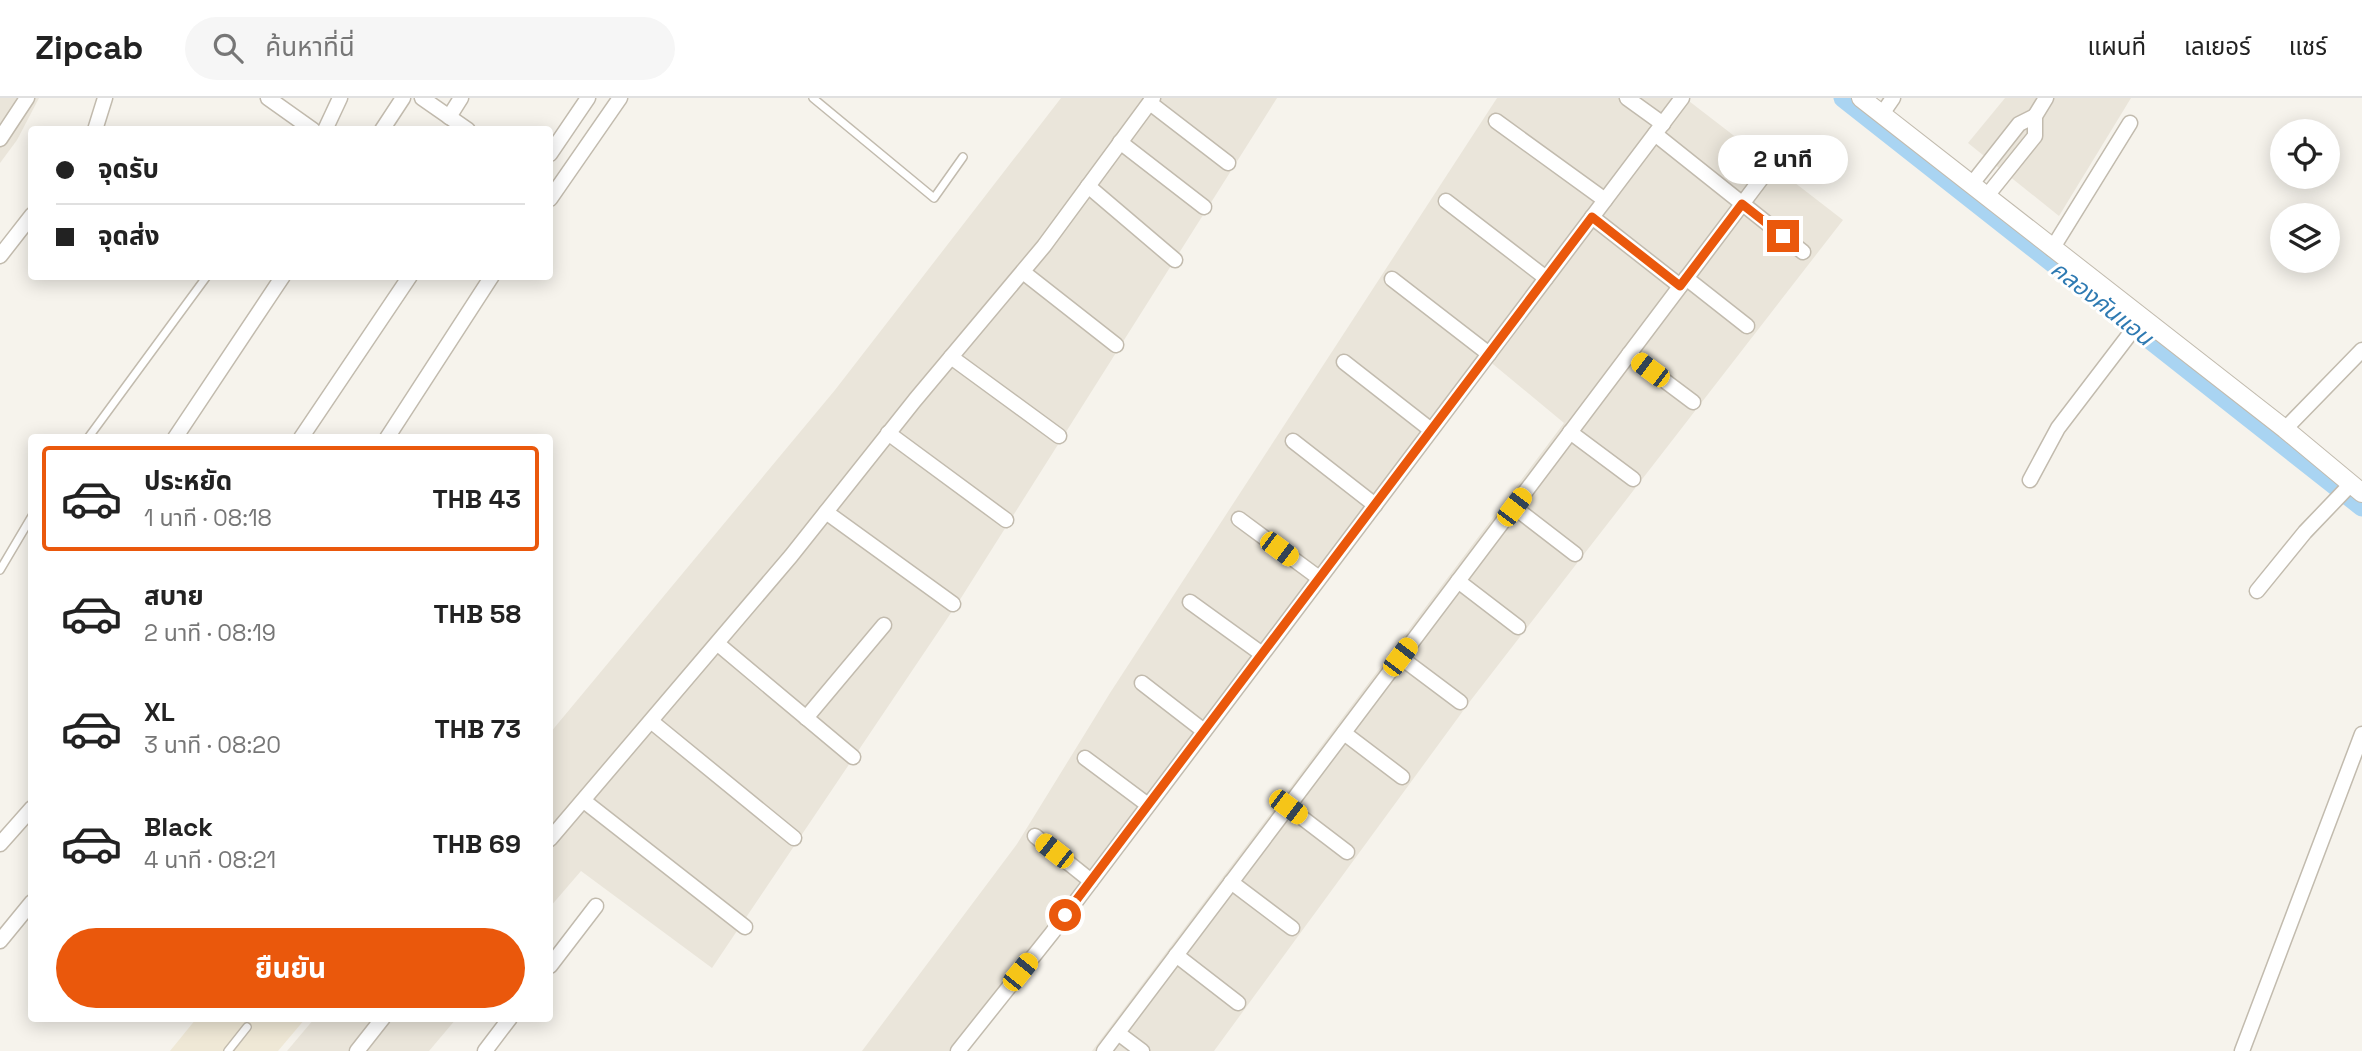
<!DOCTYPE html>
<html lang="th">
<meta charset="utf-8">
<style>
body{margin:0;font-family:"Space Grotesk","Noto Sans Thai",sans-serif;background:#f6f6f6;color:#222;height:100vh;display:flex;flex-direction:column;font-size:26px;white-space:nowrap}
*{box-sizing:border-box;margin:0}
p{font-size:23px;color:#767676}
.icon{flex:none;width:38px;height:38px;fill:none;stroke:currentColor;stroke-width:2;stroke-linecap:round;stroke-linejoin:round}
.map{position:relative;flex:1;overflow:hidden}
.sheet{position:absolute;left:28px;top:336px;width:525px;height:588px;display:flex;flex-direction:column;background:#fff;border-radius:7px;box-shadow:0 4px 18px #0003}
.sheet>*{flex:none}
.hud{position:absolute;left:28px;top:28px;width:525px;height:154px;border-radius:7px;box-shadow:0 4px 18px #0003;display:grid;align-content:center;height:154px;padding:0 28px;background:#fff}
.controls{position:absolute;left:2270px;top:21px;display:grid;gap:14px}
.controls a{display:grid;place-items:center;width:70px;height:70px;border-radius:50%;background:#fff;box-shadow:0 4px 18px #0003;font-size:35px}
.end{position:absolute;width:32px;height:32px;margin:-16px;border:9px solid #ea580c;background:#fff;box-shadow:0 0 0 4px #fff}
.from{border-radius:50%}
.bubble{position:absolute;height:49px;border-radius:24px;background:#fff;box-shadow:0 4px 18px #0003;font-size:23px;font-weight:700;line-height:49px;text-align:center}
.car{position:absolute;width:21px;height:42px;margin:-21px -10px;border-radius:9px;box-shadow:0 0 5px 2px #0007;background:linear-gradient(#f5c518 24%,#345 0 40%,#f5c518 0 76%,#345 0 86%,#f5c518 0)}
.hud b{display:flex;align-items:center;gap:24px;height:66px;font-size:26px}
.hud b+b{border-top:2px solid #e0e0e0}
.hud i{width:18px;height:18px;background:#222}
ul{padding:12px 0 0;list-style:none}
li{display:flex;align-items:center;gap:21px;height:105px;margin:0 14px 10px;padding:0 14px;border:4px solid transparent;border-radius:7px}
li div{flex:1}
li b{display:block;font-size:26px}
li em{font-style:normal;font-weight:700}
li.active{border-color:#ea580c}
li>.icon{width:63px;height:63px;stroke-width:1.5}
.action{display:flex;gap:14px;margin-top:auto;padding:14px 28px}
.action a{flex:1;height:80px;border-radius:42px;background:#ea580c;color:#fff;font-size:28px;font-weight:700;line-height:80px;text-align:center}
header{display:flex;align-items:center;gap:42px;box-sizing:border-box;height:98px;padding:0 35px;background:#fff;border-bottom:2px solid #e0e0e0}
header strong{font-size:33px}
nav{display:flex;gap:38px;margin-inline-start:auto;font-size:24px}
.search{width:490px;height:63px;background:#f6f6f6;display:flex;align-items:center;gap:18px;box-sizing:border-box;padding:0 24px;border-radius:38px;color:#767676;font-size:26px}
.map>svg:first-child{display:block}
.residential{fill:#eae5da}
.education{fill:#efe8d6}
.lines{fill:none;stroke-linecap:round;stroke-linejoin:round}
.canal{stroke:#a9d4f2;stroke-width:19}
.service-casing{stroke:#c2bbae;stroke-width:10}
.minor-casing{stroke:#c2bbae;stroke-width:17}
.tertiary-casing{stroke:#c2bbae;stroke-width:20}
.service{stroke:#fff;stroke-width:7}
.minor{stroke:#fff;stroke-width:14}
.tertiary{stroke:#fff;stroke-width:18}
.route{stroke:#ea580c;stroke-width:9}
.labels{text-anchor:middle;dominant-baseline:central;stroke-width:6;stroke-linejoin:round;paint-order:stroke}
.water-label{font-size:23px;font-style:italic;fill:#2e7ab2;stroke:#fff}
</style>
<header>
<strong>Zipcab</strong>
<div class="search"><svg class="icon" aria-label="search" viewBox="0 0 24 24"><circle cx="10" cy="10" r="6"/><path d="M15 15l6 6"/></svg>ค้นหาที่นี่</div>
<nav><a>แผนที่</a><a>เลเยอร์</a><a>แชร์</a></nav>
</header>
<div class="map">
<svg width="2362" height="953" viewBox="0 0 2362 953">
<rect width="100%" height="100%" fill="#f6f3ec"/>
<g class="residential">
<polygon points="0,0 39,0 17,42 0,65"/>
<polygon points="1061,0 1277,0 961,500 712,870 581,773 550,809 550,635 835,292"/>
<polygon points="1497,0 1685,0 1843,122 1471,602 1214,953 1092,953 1564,325 1488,262 965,953 862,953 1017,746 1110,595"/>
<polygon points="2005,0 2131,0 2059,118 1968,45"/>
<polygon points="314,921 456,921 429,953 287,953"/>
</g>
<polygon class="education" points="196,921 305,921 278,953 170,953"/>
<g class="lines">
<polyline class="canal" points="1843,0 2362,409"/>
<g class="service-casing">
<g id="service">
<polyline points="813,0 934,100 963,59"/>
<polyline points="88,340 207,178"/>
<polyline points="0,472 32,418"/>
<polyline points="228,953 247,929"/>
</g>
</g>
<g class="minor-casing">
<g id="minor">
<polyline points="268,0 313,32"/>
<polyline points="422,0 468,32"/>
<polyline points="1627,0 1663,26"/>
<polyline points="1150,5 1228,65"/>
<polyline points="1882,16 1893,0"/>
<polyline points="449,19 461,0"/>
<polyline points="1496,23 1605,102"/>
<polyline points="95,32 105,0"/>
<polyline points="325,32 340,0"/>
<polyline points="382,32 403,0"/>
<polyline points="1655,36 1803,154"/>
<polyline points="0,41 27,0"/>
<polyline points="1120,44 1204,109"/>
<polyline points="550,56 588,0"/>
<polyline points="1971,87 2019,26 2035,18"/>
<polyline points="1088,88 1175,162"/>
<polyline points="1986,99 2035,38 2035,18 2046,0"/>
<polyline points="550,101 620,0"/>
<polyline points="1446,103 1546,180"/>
<polyline points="1592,119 1680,188"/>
<polyline points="2052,151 2130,25"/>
<polyline points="0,158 32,117"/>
<polyline points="1023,174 1116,247"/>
<polyline points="1686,180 1747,228"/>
<polyline points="1392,181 1489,256"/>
<polyline points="1629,256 1693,304"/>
<polyline points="951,259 1059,338"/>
<polyline points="1344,264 1431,332"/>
<polyline points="2285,331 2362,252"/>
<polyline points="1570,334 1633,381"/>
<polyline points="888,335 1006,422"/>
<polyline points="175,340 283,178"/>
<polyline points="301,340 410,178"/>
<polyline points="387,340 492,178"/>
<polyline points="1293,343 1375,407"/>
<polyline points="2030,382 2058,330 2142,220"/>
<polyline points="1514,409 1575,456"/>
<polyline points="826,414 953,506"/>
<polyline points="1239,421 1319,480"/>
<polyline points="1458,483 1518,529"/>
<polyline points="2257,493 2305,434 2351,386"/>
<polyline points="1190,504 1262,556"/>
<polyline points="718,546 853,659"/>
<polyline points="1400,559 1460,604"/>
<polyline points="1142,585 1204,633"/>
<polyline points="806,620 884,527"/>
<polyline points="652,624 794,740"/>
<polyline points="1344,635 1402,679"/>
<polyline points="1085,660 1148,707"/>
<polyline points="584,703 745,829"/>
<polyline points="1288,709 1347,754"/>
<polyline points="1035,738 1091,783"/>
<polyline points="550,741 791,458 915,302 1044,148 1153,0"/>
<polyline points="0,746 32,710"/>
<polyline points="1231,784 1292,830"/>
<polyline points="0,843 32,804"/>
<polyline points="1176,857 1238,905"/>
<polyline points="550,868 596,808"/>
<polyline points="1118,935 1142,953"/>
<polyline points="357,953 383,920"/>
<polyline points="485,953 510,920"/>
<polyline points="958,953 1052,835 1682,0"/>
<polyline points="1104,953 1767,73"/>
<polyline points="2242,953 2362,636"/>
</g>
</g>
<g class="tertiary-casing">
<polyline id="tertiary" points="1861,0 2285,331 2362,395"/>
</g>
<use href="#service" class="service"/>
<use href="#minor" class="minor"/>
<use href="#tertiary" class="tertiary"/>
</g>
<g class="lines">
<polyline class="route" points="1065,817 1592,119 1680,188 1742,106 1783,138"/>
</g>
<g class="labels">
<g class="water-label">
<text transform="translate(2102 205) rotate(38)">คลองคันแอน</text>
</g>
</g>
</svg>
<div class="controls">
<a><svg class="icon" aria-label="locate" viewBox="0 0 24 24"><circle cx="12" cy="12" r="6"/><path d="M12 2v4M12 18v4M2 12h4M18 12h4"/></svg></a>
<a><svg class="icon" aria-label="layers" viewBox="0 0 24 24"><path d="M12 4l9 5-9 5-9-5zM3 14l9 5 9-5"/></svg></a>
</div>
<i class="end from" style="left:1065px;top:817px"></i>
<i class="end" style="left:1783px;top:138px"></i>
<div class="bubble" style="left:1718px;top:37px;width:130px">2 นาที</div>
<i class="car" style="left:1650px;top:272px;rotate:307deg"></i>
<i class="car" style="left:1514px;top:409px;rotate:37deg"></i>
<i class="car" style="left:1279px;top:451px;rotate:127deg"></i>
<i class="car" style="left:1400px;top:559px;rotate:37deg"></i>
<i class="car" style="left:1288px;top:709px;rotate:127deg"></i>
<i class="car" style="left:1054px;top:753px;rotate:308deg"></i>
<i class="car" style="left:1020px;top:874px;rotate:39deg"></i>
<div class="hud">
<b><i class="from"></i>จุดรับ</b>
<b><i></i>จุดส่ง</b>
</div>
<section class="sheet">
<ul>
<li class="active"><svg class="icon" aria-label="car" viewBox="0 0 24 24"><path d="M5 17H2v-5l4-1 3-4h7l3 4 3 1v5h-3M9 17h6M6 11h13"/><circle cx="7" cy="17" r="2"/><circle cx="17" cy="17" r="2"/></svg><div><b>ประหยัด</b><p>1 นาที · 08:18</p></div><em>THB 43</em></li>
<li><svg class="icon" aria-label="car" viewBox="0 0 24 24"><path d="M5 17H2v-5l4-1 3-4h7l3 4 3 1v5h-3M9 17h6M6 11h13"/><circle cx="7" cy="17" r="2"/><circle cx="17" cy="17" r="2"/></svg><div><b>สบาย</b><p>2 นาที · 08:19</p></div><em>THB 58</em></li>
<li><svg class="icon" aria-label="car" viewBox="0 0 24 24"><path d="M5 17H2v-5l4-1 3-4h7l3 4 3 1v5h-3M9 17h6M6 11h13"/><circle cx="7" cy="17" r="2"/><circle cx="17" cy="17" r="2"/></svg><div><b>XL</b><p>3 นาที · 08:20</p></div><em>THB 73</em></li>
<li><svg class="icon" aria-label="car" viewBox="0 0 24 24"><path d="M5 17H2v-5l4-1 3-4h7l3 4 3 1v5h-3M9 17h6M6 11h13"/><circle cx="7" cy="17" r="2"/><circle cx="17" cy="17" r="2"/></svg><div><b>Black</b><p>4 นาที · 08:21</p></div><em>THB 69</em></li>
</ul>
<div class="action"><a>ยืนยัน</a></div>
</section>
</div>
